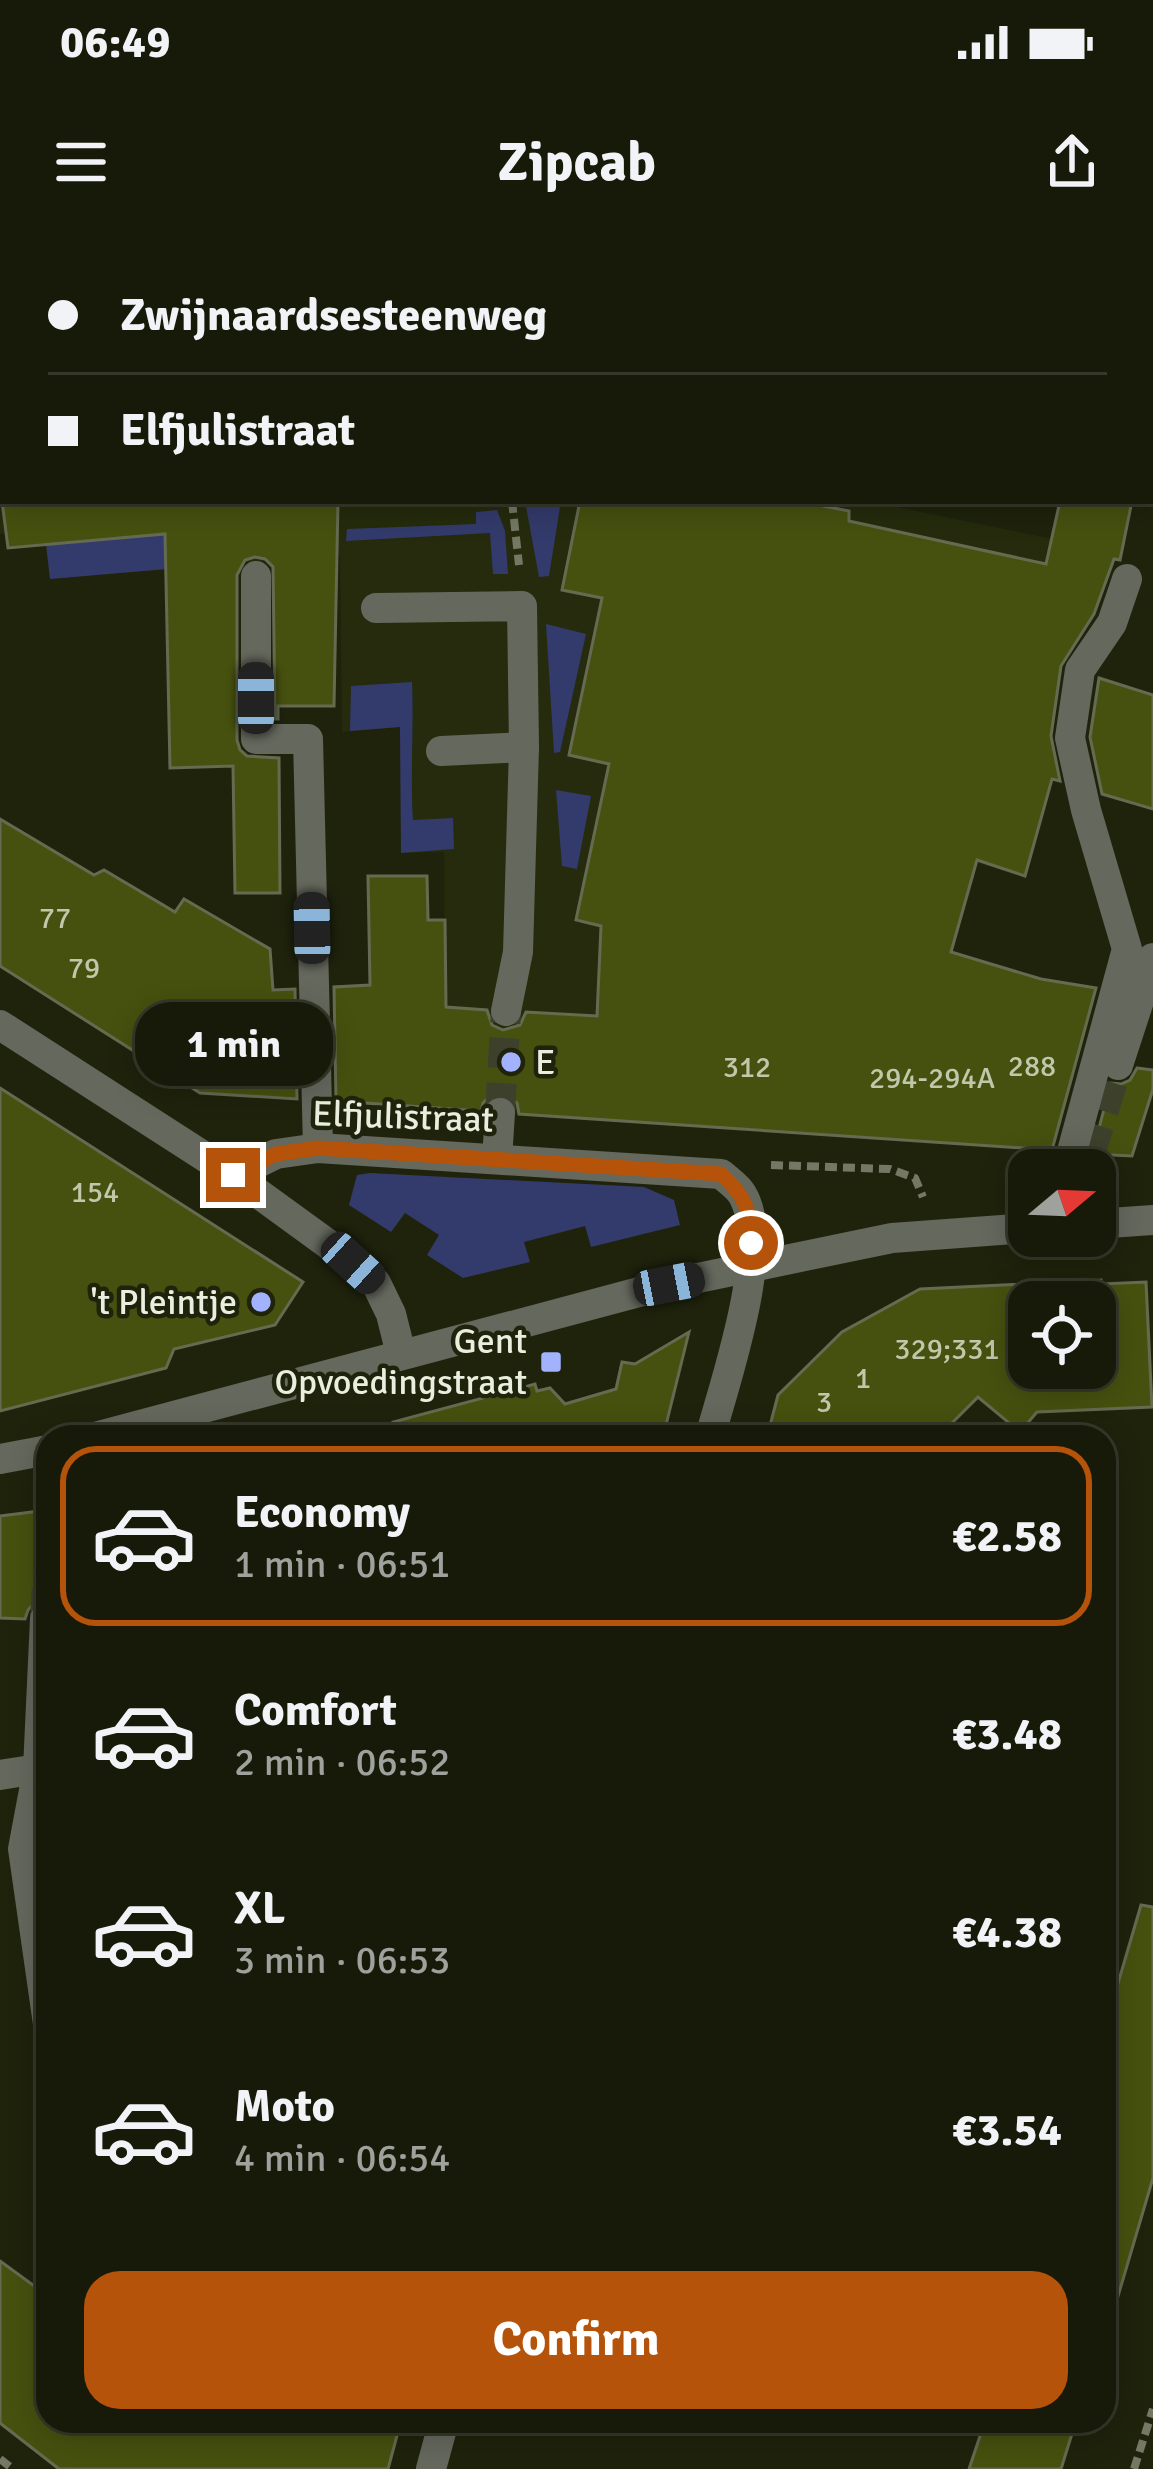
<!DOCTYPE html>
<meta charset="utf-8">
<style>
body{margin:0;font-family:Signika,sans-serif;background:#242717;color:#f1f3f6;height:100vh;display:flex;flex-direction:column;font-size:45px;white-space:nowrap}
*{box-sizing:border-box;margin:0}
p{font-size:39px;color:#9ea19c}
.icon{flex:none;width:66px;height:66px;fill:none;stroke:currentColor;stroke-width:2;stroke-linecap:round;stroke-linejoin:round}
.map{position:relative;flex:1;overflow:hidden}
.drawer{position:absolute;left:36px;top:1185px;width:1080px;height:1008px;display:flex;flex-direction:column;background:#171a09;border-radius:36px;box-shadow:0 6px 30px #0003,0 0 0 3px #36382a}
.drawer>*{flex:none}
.hud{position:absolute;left:0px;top:0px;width:1155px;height:264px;box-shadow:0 6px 30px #0003,0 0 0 3px #36382a;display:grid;align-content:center;height:264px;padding:0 48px;background:#171a09}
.needle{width:78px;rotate:71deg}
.tools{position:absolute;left:1008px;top:909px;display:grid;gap:24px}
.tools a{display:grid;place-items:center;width:108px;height:108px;border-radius:24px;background:#171a09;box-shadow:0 6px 30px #0003,0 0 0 3px #36382a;font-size:60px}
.end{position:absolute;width:54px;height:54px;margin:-27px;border:15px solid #b45309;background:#fff;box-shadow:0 0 0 6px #fff}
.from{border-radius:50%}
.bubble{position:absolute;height:84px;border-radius:36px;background:#171a09;box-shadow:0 6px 30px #0003,0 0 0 3px #36382a;font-size:39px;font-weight:700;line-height:84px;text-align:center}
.car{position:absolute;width:36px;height:72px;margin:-36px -18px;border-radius:15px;box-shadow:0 0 9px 3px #0007;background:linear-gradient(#222 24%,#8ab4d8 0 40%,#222 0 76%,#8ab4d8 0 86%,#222 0)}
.hud b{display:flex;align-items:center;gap:42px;height:114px;font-size:45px}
.hud b+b{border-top:3px solid #36382a}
.hud i{width:30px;height:30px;background:#f1f3f6}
ul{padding:21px 0 0;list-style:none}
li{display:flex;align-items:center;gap:36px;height:180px;margin:0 24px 18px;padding:0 24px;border:6px solid transparent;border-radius:36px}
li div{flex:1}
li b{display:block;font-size:45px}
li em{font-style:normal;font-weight:700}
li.current{border-color:#b45309}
li>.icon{width:108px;height:108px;stroke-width:1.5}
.button{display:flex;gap:24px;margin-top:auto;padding:24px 48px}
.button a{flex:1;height:138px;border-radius:36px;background:#b45309;color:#fff;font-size:48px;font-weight:700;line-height:138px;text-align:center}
.status{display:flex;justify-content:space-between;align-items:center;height:84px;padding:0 60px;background:#171a09;direction:ltr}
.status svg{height:33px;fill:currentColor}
header{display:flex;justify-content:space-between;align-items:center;height:156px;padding:0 48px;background:#171a09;font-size:54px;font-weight:700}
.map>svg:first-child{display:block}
.built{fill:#252b0c}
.green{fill:#333b6c}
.building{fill:#46510f;stroke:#656b51;stroke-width:3;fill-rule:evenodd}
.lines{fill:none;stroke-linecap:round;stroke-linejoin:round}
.minor-tunnel{stroke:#3d412c;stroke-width:30;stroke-dasharray:30 15;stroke-linecap:butt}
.path{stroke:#747864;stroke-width:8;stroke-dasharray:12 6;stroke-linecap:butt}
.minor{stroke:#65685d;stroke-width:30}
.route{stroke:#b45309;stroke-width:15}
.poi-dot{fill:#a2b2fd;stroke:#1f230c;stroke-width:4.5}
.labels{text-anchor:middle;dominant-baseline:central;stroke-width:9;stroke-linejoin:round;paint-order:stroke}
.number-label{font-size:30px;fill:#c1c7ab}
.poi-label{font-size:36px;fill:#eaeedf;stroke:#1f230c;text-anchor:end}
.street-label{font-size:36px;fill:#eaeedf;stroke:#1f230c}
</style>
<div class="status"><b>06:49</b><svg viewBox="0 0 49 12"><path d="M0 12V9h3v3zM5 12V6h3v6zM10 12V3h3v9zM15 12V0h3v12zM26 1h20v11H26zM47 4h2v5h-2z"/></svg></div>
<header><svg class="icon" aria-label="menu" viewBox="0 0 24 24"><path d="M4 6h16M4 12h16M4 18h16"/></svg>Zipcab<svg class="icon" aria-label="share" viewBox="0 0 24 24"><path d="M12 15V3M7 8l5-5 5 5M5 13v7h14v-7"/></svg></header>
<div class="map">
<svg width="1153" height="2229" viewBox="0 0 1153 2229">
<rect width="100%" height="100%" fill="#1f230c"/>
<polygon class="built" points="0,0 602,0 600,3 3,3 3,261 867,261 1068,302 896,900 446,869 444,612 401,613 400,487 342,492 340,315 50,339 44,290 0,294"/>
<g class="green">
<polygon points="525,261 561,261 549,336 539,337"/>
<polygon points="497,270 505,291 508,334 493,334 490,293 346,301 347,289 476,284 476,272"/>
<polygon points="234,287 236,323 50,339 46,304"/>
<polygon points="546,384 586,394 560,512 554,513"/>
<path d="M 412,442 C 414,489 410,534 413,580 L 453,578 L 454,609 L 401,613 L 400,487 L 350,491 L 351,446 Z"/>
<polygon points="556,550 591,556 577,629 562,626"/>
<polygon points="370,933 644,947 674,960 680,985 591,1007 585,986 524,1002 530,1022 463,1038 427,1015 439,995 405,973 391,992 349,965 357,935"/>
</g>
<g class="building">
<polygon points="2,261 338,261 334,466 278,466 278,479 275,479 273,327 265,319 255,317 245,320 237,335 237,500 240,510 247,516 279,518 280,653 235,653 233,526 170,528 165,294 8,308"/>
<polygon points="580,261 798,261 849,271 849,281 1046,324 1060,261 1132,261 1120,320 1114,319 1094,374 1061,426 1051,496 1060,541 1052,539 1025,636 977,620 951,712 1041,739 1096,748 1052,910 519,874 517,863 502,854 490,856 483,863 481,871 336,861 334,747 370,745 368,636 427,636 428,680 445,680 446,767 487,770 492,785 503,790 520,785 526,772 597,776 601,686 576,680 609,524 569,515 602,358 562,350"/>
<polygon points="1099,438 1153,455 1153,569 1102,554 1090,497"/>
<polygon points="0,579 94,635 104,630 175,672 184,659 270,709 273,750 295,749 297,859 200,853 0,726"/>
<polygon points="1137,828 1153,830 1153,849 1132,916 1092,914 1111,843 1121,844 1130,840"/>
<polygon points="0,848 303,1042 275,1085 174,1109 166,1128 0,1171"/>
<path d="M 1101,1040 L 1101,1044 L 1146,1042 L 1152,1167 L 1037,1172 L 1020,1192 L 978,1157 L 938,1197 L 767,1197 L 778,1155 L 842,1092 L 920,1049 ZM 1029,1062 L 1095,1062 L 1095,1128 L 1029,1128 Z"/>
<polygon points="689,1092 663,1197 395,1197 393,1182 535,1144 537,1151 550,1148 565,1164 616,1149 622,1122 635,1124"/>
<polygon points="48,1270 48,1360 35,1362 28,1370 25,1379 0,1378 0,1276"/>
<polygon points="1141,1665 1153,1667 1153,1938 1116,2063 1104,2061 1104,1791"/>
<polygon points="0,2021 48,2056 48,2181 401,2181 388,2229 59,2229 0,2183"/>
<polygon points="985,2181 1076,2181 1061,2229 969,2229"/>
</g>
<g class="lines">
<g class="minor-tunnel">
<polyline points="500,873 506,771"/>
<polyline points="1090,914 1118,825"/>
<polyline points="45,1379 48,1326"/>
</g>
<g class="path">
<polyline points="451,0 451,3"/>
<polyline points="512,261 519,325"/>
<polyline points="771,925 890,929 915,938 923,957"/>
<polyline points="0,2219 13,2229"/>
<polyline points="1134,2229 1153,2169"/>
</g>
<g class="minor">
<polyline points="859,0 860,3"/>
<polyline points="962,0 963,3"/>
<polyline points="1152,42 1153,43"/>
<polyline points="256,336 256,499 308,499 318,908"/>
<polyline points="376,368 522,366 524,507 518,712 506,771"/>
<polyline points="441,511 524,507"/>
<polyline points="0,785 233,935 354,1023 376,1043 391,1074 401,1114"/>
<polyline points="1118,825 1153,718"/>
<polyline points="497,919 500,873"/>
<polyline points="1067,930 1127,709 1086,570 1070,498 1080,430 1112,383 1127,339"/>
<path d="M 233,935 L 276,914 L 318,908 L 721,934 C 728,940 738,947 742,954 C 773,1005 725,1141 710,1197"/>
<polyline points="1095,984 1153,980"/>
<polyline points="95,1197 669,1044 892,998 1029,988"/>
<polyline points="0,1219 48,1210"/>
<polyline points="45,1379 38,1529 23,1609 48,1784"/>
<polyline points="0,1535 38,1529"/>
<polyline points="431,2229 444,2181"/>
</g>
</g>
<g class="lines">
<path class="route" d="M 233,935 L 276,914 L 318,908 L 721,934 C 746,957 750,969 751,1003"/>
</g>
<g class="poi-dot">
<circle cx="511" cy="822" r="12"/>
<circle cx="261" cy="1062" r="12"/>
<rect x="539" y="1110" width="24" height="24" rx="6"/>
</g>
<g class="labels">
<g class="number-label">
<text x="55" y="678">77</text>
<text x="84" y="728">79</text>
<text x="1032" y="826">288</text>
<text x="747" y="827">312</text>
<text x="932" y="838">294-294A</text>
<text x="95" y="952">154</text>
<text x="947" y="1109">329;331</text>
<text x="863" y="1138">1</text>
<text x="824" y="1162">3</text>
</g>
<g class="poi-label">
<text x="535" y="822" text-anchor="start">E</text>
<text x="237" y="1062">'t Pleintje</text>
<text x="527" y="1101">Gent<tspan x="527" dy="41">Opvoedingstraat</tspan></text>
</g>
<g class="street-label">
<text transform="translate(403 877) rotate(2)">Elfjulistraat</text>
</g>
</g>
</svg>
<div class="tools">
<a><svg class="needle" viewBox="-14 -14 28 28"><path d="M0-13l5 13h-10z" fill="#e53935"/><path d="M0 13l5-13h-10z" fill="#9ea19c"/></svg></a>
<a><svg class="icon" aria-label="locate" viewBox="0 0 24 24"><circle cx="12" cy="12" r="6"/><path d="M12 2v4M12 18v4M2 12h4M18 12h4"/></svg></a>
</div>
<i class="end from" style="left:751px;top:1003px"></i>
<i class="end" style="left:233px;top:935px"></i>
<div class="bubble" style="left:135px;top:762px;width:198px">1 min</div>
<i class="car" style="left:256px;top:458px;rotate:0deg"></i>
<i class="car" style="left:312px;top:688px;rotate:359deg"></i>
<i class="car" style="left:353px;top:1023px;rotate:132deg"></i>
<i class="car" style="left:669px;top:1044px;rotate:79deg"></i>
<div class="hud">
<b><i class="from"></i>Zwijnaardsesteenweg</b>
<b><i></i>Elfjulistraat</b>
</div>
<section class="drawer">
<ul>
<li class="current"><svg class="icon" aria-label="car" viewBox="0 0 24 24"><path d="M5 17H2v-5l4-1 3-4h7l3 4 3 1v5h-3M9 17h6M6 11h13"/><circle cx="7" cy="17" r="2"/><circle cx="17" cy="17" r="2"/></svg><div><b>Economy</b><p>1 min · 06:51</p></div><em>€2.58</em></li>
<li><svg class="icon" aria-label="car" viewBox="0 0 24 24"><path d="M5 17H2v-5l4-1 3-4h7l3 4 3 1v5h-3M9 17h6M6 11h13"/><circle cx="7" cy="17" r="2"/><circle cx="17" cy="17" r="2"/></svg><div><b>Comfort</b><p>2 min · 06:52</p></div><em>€3.48</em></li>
<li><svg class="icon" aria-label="car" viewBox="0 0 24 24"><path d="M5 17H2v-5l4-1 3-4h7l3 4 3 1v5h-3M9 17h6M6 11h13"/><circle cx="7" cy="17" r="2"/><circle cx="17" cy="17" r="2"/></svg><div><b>XL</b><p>3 min · 06:53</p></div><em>€4.38</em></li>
<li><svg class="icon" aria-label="car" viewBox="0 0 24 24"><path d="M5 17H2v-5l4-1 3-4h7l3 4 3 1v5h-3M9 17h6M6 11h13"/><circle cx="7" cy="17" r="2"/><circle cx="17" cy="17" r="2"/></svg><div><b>Moto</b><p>4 min · 06:54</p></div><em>€3.54</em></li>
</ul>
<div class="button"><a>Confirm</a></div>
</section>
</div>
